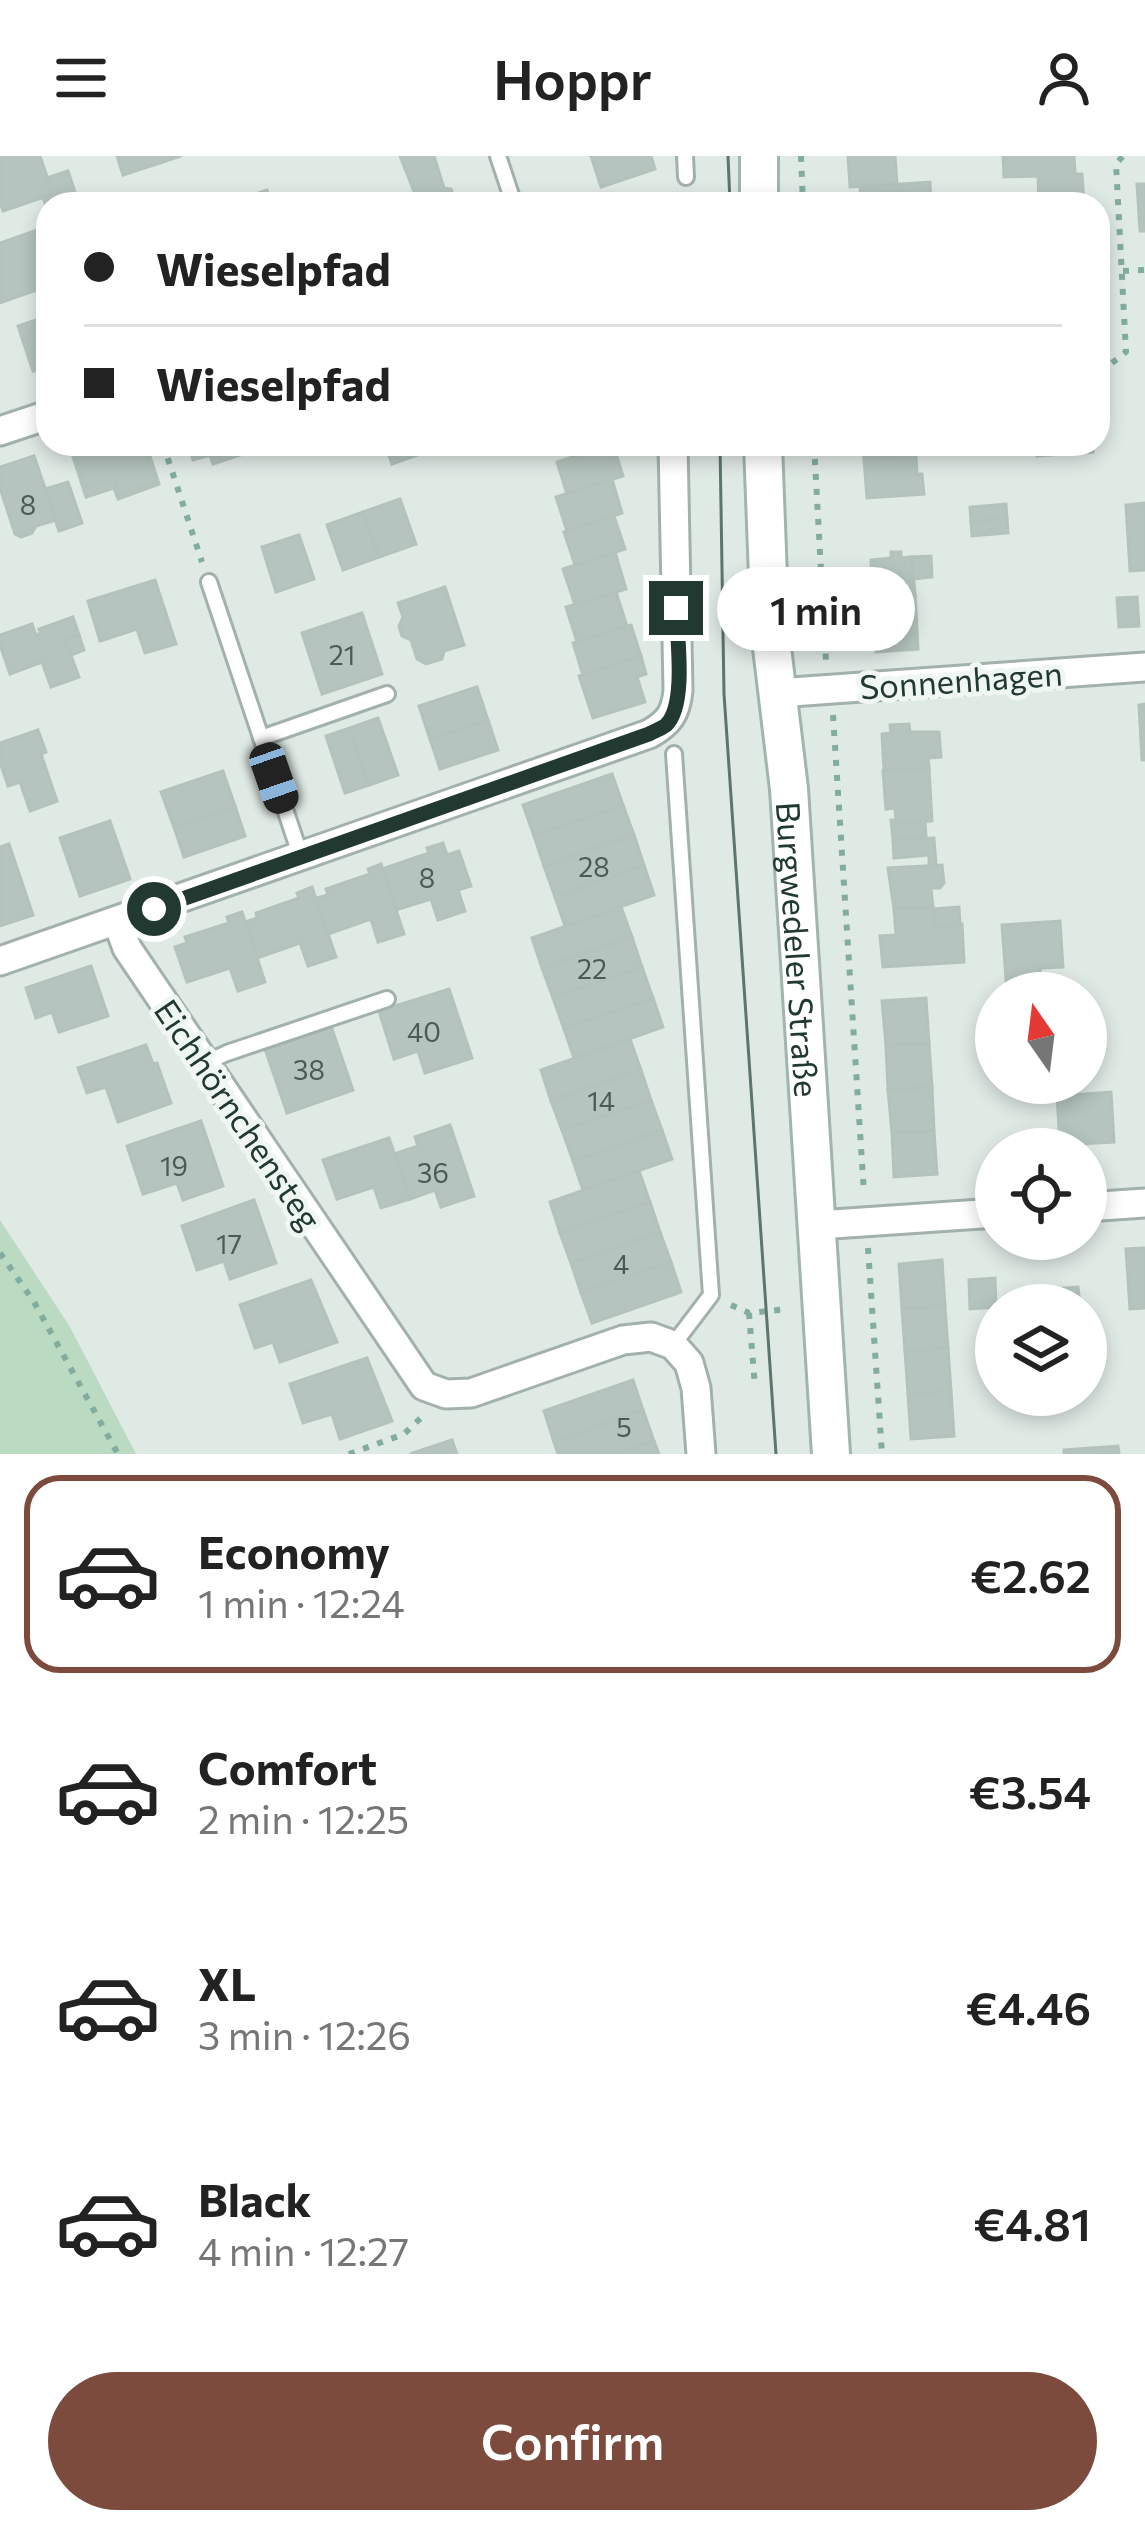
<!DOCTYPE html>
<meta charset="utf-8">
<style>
body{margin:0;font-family:Commissioner,sans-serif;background:#f6f6f6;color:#222;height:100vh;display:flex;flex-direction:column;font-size:45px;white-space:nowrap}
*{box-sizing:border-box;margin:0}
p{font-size:39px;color:#767676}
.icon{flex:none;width:66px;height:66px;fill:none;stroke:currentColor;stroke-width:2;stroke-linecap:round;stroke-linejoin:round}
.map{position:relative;height:1298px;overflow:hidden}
.sheet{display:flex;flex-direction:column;background:#fff;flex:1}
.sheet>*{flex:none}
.banner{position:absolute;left:36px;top:36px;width:1074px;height:264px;border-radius:36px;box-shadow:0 6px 18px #0003;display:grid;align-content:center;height:264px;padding:0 48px;background:#fff}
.needle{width:78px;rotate:346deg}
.fabs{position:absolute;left:975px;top:816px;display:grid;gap:24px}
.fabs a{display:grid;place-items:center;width:132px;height:132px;border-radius:50%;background:#fff;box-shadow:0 6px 18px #0003;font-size:60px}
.end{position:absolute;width:54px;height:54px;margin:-27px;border:15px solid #223932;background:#fff;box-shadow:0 0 0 6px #fff}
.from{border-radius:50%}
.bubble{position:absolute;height:84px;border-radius:42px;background:#fff;box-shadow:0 6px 18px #0003;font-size:39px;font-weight:600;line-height:84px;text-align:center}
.car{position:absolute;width:36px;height:72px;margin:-36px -18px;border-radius:15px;box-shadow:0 0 9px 3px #0007;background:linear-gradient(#222 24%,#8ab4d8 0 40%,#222 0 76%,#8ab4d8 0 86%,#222 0)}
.banner b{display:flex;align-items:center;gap:42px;height:114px;font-size:45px}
.banner b+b{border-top:3px solid #e0e0e0}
.banner i{width:30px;height:30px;background:#222}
ul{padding:21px 0 0;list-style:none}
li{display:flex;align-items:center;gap:36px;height:198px;margin:0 24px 18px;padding:0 24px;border:6px solid transparent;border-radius:36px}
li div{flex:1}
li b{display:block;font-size:45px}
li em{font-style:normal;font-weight:600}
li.on{border-color:#7c4b3d}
li>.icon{width:108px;height:108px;stroke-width:1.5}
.primary-button{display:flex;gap:24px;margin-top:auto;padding:24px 48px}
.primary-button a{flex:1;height:138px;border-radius:72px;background:#7c4b3d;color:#fff;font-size:48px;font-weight:600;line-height:138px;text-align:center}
header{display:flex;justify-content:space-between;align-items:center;height:156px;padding:0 48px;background:#fff;font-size:54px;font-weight:600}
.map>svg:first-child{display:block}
.green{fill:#badac2}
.building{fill:#b5c4be;stroke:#b3c3bc;stroke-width:3}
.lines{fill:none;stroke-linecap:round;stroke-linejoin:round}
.service-casing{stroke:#a3b1ac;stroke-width:20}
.minor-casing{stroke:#a3b1ac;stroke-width:33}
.secondary-casing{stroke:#a0b5ad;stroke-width:42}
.path{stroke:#82ac9e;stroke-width:6;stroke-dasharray:6 9;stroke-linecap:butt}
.service{stroke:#fff;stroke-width:14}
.minor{stroke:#fff;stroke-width:27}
.secondary{stroke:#fff;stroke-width:36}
.tram{stroke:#5c756e;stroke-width:3}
.route{stroke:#223932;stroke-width:15}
.labels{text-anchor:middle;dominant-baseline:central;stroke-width:10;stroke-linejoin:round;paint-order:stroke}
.number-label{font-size:27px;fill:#475c55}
.street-label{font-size:33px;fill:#223932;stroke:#f0f7f3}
</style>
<header><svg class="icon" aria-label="menu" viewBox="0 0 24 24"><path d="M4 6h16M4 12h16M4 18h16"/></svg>Hoppr<svg class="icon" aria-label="person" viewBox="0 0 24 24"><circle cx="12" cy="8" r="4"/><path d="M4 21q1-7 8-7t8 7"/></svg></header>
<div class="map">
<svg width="1145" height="1298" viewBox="0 0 1145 1298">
<rect width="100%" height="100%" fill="#e0eae5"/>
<polygon class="green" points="0,1064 70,1171 136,1298 0,1298"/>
<g class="building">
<polygon points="0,0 40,0 53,38 3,55 0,45"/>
<polygon points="117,0 181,0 123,19"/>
<polygon points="400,0 434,0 444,32 451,33 455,43 451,48 412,48 409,40 415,38"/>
<polygon points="591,0 651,0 655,13 601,31"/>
<polygon points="848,0 895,0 897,28 850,31"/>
<polygon points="1003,0 1074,0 1075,18 1082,18 1084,48 1039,48 1038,20 1004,21"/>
<polygon points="68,15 78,45 48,48 48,56 43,41 53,38 47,22"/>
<polygon points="930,26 931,48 861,48 860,31"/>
<polygon points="1137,28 1145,28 1145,75 1140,75"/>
<polygon points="267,34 271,47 228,48"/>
<polygon points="48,70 48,130 0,147 0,87"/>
<polygon points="1098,84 1103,84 1105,123 1098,123"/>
<polygon points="1098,133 1099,151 1106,151 1108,189 1098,190"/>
<polygon points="48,160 48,210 33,215 18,170"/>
<polygon points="69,288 72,288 86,331 113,322 119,339 156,326 143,288 146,288 159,328 118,343 114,332 86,341"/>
<polygon points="72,288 143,288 156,326 119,339 113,322 86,331"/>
<polygon points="188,288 250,288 252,295 213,308 210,299 193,304"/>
<polygon points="385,288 448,288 392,308"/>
<polygon points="613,288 623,320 567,338 557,306"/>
<polygon points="863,288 904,288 905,300 864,303"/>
<polygon points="1036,288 1093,288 1093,296 1037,300"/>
<polygon points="34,300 56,364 36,370 32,377 21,381 15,378 0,332 0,311"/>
<polygon points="916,300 917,318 922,318 924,338 867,342 864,303"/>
<polygon points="612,323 622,357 567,375 556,341"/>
<polygon points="68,326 82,367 59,375 45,333"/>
<polygon points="400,343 416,388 379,401 363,356"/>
<polygon points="1145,347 1145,414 1130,415 1126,349"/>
<polygon points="1006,348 1007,363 971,365 970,351"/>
<polygon points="363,356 379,401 343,414 327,369"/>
<polygon points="614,360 625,393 575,409 564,376"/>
<polygon points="1007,363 1008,377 972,380 971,365"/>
<polygon points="299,379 314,423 276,436 262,391"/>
<polygon points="615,396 626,433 575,449 563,413"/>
<polygon points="891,396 901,396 901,402 912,401 915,439 873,441 871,404 891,402"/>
<polygon points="931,400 932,421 913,423 912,401"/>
<polygon points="155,424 176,488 145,497 137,473 100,485 88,445"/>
<polygon points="445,431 464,489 444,495 442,503 426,508 417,503 411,484 402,480 399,470 403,461 398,447"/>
<polygon points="616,436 627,470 577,486 566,451"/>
<polygon points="915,439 918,493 876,496 873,441"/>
<polygon points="1137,441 1139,470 1119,471 1117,442"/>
<polygon points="362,457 382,518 322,538 302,477"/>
<polygon points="73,461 79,479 65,483 79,521 51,531 42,506 10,518 0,489 0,479 32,468 36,479 41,477 39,473"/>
<polygon points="631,469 641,500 583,519 573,487"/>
<polygon points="79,479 84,494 71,499 65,483"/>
<polygon points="641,500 646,518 637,521 645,546 593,562 579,520"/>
<polygon points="477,531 488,564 430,583 419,550"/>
<polygon points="1145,548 1145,604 1142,604 1139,549"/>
<polygon points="378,562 398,619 369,629 350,572"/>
<polygon points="488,564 498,594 440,613 430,583"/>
<polygon points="909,568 910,576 939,576 941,601 928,602 929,612 884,614 882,578 891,577 890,569"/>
<polygon points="350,572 369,629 345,637 326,580"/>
<polygon points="38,574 46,596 41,598 57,645 30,655 20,626 8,630 0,606 0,587"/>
<polygon points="929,612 932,665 896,667 895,652 886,653 883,615"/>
<polygon points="223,615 235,650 174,671 161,636"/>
<polygon points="612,618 623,649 534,680 523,649"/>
<polygon points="623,649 634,679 544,710 534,680"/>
<polygon points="235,650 245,680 184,701 174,671"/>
<polygon points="891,664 896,664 896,667 925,665 926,682 893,684"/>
<polygon points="110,665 130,723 80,740 60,682"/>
<polygon points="634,679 644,709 555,741 544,710"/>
<polygon points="934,682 936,708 929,708 929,699 894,702 893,684"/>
<polygon points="443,687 447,699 459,695 471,730 458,734 465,755 438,764 431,743 396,754 382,713 429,697 427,692"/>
<polygon points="9,688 33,759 0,770 0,691"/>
<polygon points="381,708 404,778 378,786 371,763 328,778 316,742 328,739 326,733 370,718 368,713"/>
<polygon points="644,709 654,739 565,770 555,741"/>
<polygon points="942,709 944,727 940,732 931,732 933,751 894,753 888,712"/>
<polygon points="312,731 336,801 308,810 300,787 257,802 245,766 257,762 256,757 299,742 297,737"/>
<polygon points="621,751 632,781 542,812 532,782"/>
<polygon points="933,751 934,771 962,768 964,806 883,811 880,780 896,779 894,753"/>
<polygon points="959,751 960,769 934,771 933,753"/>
<polygon points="242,756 265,826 238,835 230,812 187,826 175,791 187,787 185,781 229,767 227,761"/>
<polygon points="1060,765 1063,811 1040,812 1042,837 1007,837 1002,769"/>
<polygon points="632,781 642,811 553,842 542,812"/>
<polygon points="91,810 108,860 59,876 52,856 36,862 26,832"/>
<polygon points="642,811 653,842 564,873 553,842"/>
<polygon points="449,833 472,902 425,917 418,895 394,903 379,855"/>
<polygon points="653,842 663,871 574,902 564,873"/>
<polygon points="926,842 929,887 886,890 882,845"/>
<polygon points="331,870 353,934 287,957 265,893"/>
<polygon points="630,883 641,914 551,945 541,914"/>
<polygon points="929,887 932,931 888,934 886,890"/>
<polygon points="146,889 153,908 157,907 171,947 118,966 106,931 87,937 78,912"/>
<polygon points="641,914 651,944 562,974 551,945"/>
<polygon points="932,931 934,975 892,977 888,934"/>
<polygon points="1111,936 1114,986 1060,989 1057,940"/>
<polygon points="651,944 662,974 573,1005 562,974"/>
<polygon points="201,965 223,1030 183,1044 177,1027 143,1038 127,990"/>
<polygon points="450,969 474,1040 441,1051 435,1034 410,1043 394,998 418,990 415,981"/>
<polygon points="662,974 672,1003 583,1034 573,1005"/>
<polygon points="934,975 937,1018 894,1021 892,977"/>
<polygon points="389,982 410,1043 381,1052 374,1031 337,1043 323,1004"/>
<polygon points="639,1015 650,1046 560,1077 550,1046"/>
<polygon points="254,1044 276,1107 230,1123 224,1105 197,1114 182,1070"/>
<polygon points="650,1046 660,1076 571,1107 560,1077"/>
<polygon points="660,1076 671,1106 581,1137 571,1107"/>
<polygon points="1145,1092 1145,1152 1130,1153 1126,1093"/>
<polygon points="942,1104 945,1150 902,1153 899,1108"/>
<polygon points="671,1106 681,1136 592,1167 581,1137"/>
<polygon points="995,1122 996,1151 970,1153 969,1124"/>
<polygon points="311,1124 337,1186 280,1206 273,1186 255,1192 240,1149"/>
<polygon points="1078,1131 1080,1149 1025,1149 1024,1135"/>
<polygon points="945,1150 948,1192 905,1195 902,1153"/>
<polygon points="948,1192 951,1235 908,1238 905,1195"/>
<polygon points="367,1202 392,1265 340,1283 332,1258 303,1267 290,1228"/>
<polygon points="633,1224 643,1254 554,1286 544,1255"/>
<polygon points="951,1235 954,1280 911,1283 908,1238"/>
<polygon points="643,1254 654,1285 616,1298 558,1298 554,1286"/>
<polygon points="452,1284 457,1298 410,1298"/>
<polygon points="654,1285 659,1298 616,1298"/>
<polygon points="1118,1290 1119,1298 1064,1298 1064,1294"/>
</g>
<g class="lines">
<g class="service-casing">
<g id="service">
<polyline points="498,0 514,48"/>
<polyline points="685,0 686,21"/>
<polyline points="209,426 301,701"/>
<polyline points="261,582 387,538"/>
<polyline points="205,907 227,897 387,843"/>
<polyline points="673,1189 711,1139 674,598"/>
</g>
</g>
<g class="minor-casing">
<g id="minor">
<polyline points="0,275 48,259"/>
<polyline points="777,537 1145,511"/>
<polyline points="117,765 127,792 424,1230 446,1238 471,1237 623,1184 651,1181 673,1189 689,1207 696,1232 701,1298"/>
<path d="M 0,805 L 649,578 C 669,567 676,557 678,534 L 673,288"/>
<polyline points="1086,1051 1145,1047"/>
<polyline points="818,1069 996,1057"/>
</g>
</g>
<g class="secondary-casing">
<g id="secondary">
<polyline points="759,0 759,48"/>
<path id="s1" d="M 763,288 L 770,475 L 789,633 L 831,1298"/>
</g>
</g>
<g class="path">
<polyline points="801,0 803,48"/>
<polyline points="1123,115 1145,114"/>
<polyline points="1098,211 1108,210 1126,196 1116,8 1123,0"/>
<polyline points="163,288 202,406"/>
<polyline points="814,288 826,505"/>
<polyline points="833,559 864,1037"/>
<polyline points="868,1092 882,1298"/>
<polyline points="0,1097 34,1146 118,1298"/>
<polyline points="731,1149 749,1157 788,1153"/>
<polyline points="749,1157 755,1231"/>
<polyline points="349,1298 404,1278 424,1259"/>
</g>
<use href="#service" class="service"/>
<use href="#minor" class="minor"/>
<use href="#secondary" class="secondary"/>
<g class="tram">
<polyline points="728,0 730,48"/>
<polyline points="720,288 724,538 776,1298"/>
</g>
</g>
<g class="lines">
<path class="route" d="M 154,753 L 649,578 C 654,575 661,573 666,569 C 687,549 677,480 676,452"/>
</g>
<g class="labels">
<g class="number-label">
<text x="28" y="348">8</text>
<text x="342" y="498">21</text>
<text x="594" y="710">28</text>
<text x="427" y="721">8</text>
<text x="592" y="812">22</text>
<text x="424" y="875">40</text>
<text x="309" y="913">38</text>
<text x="601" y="944">14</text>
<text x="174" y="1009">19</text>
<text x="433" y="1016">36</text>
<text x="229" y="1087">17</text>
<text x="621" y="1107">4</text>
<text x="624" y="1270">5</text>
</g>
<g class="street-label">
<text transform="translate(961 523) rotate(-4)">Sonnenhagen</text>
<text stroke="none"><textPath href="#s1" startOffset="507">Burgwedeler Straße</textPath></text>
<text transform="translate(239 958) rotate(56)">Eichhörnchensteg</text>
</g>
</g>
</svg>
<div class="fabs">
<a><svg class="needle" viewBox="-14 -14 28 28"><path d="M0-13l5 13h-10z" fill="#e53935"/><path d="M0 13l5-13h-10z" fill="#767676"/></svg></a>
<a><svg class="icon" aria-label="locate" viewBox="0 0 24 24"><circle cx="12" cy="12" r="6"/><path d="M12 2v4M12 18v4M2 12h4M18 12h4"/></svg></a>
<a><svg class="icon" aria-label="layers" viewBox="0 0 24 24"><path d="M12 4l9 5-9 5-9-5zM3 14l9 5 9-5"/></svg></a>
</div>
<i class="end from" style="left:154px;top:753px"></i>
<i class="end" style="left:676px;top:452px"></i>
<div class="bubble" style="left:717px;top:411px;width:198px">1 min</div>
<i class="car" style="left:274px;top:622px;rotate:161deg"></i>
<div class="banner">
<b><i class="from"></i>Wieselpfad</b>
<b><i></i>Wieselpfad</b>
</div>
</div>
<section class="sheet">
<ul>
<li class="on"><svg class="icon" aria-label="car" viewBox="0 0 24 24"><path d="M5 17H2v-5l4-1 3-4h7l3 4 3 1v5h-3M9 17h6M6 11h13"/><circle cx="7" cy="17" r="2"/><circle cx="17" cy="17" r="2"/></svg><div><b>Economy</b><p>1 min · 12:24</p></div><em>€2.62</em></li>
<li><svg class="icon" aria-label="car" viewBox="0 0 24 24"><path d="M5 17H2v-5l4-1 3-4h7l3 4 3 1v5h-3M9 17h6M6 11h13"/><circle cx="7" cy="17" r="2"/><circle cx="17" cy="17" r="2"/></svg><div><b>Comfort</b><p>2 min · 12:25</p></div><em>€3.54</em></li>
<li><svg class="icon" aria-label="car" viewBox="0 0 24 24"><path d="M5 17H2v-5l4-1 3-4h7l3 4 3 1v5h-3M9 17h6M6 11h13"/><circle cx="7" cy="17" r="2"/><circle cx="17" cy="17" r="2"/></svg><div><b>XL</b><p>3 min · 12:26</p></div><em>€4.46</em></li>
<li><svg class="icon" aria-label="car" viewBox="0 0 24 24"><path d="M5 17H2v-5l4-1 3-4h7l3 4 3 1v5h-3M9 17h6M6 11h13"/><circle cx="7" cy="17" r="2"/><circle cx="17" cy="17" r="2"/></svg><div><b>Black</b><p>4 min · 12:27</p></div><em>€4.81</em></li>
</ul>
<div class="primary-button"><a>Confirm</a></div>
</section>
